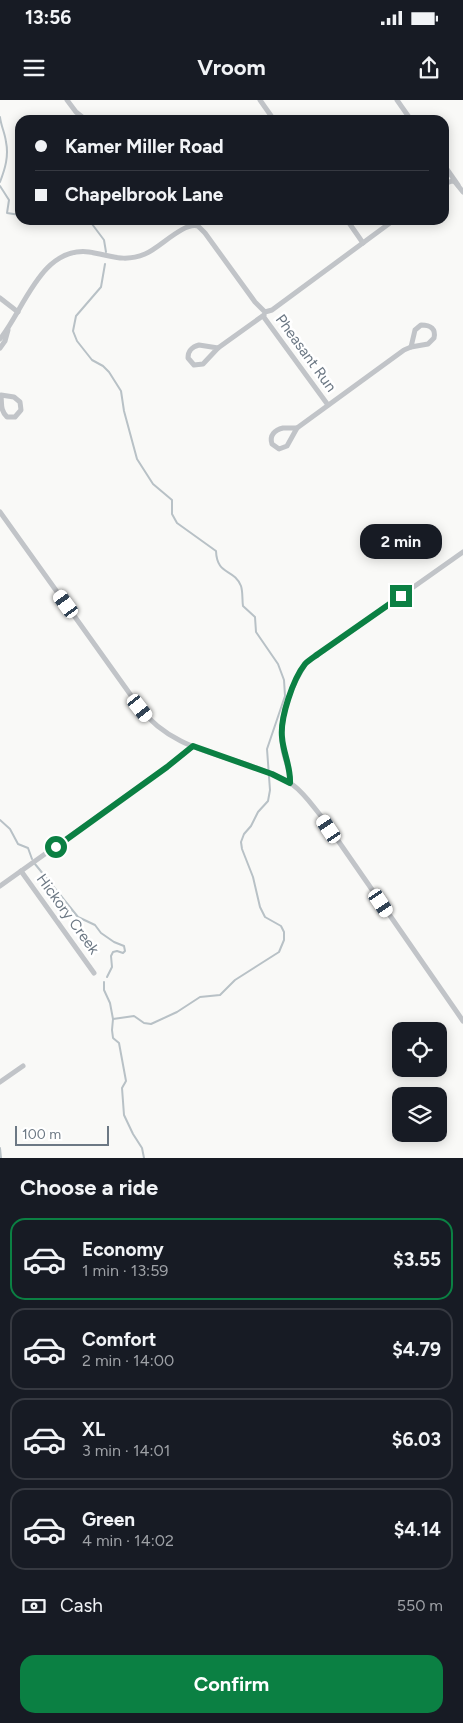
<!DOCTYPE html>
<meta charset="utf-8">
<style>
body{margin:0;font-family:Figtree,sans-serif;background:#242831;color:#f1f3f6;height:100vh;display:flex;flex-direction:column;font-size:19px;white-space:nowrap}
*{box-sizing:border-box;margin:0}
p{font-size:16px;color:#9ea1a6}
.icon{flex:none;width:28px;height:28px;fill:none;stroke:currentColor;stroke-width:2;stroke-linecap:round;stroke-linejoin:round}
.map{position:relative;height:1058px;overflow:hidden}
.sheet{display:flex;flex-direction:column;background:#171b24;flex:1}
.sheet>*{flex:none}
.hud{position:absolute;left:15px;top:15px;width:434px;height:110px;border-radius:15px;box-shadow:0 2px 12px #0003;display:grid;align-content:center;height:110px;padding:0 20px;background:#171b24}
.tools{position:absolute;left:392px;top:922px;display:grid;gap:10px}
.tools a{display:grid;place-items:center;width:55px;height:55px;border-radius:10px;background:#171b24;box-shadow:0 2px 12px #0003;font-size:25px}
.scale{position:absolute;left:15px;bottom:12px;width:94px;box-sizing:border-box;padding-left:5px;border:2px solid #6c7884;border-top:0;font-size:14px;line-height:18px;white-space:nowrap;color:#6c7884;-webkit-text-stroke:4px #fff;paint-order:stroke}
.end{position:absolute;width:22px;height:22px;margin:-11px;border:6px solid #0b8043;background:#fff;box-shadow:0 0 0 2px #fff}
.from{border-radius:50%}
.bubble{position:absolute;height:35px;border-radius:15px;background:#171b24;box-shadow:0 2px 12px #0003;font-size:16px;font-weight:700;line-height:35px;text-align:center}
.car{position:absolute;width:15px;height:30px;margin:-15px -8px;border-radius:6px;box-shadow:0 0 4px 1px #0007;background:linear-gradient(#fff 24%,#345 0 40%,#fff 0 76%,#345 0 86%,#fff 0)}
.hud b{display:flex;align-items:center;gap:18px;height:48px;font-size:19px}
.hud b+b{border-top:1px solid #363941}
.hud i{width:12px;height:12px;background:#f1f3f6}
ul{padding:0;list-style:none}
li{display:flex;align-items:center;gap:15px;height:82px;margin:0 10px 8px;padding:0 10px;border:2px solid #363941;border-radius:15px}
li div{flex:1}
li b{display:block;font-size:19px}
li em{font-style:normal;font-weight:700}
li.active{border-color:#0b8043}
li>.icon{width:45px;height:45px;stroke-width:1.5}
h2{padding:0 20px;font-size:22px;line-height:60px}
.pay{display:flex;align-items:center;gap:12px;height:55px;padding:0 20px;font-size:19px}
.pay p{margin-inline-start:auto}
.primary-button{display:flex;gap:10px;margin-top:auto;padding:10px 20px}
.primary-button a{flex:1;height:58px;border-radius:15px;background:#0b8043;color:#fff;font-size:20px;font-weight:700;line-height:58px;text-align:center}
.status{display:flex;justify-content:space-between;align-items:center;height:35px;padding:0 25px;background:#171b24;direction:ltr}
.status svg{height:14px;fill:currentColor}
header{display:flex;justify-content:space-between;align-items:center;height:65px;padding:0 20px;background:#171b24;font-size:22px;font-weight:700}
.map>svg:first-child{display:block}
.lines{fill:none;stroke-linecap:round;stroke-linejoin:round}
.stream{stroke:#b8c1c6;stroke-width:2}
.street{stroke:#c1c4c8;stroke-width:5}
.route{stroke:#0b8043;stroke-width:6}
.labels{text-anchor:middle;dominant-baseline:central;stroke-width:5;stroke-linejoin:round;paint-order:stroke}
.street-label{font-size:15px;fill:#6c7884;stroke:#fff}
</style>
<div class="status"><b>13:56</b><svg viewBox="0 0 49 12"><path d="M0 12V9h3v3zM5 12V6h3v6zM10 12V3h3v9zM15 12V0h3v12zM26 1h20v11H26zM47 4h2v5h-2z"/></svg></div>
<header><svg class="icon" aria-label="menu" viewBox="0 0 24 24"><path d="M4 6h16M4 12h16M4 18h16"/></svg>Vroom<svg class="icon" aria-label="share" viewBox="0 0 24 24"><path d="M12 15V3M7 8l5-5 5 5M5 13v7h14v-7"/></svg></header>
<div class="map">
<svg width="463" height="1058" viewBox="0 0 463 1058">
<rect width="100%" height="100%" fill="#f9f9f7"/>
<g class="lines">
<g class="stream">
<path d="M 0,17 C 1,26 5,33 6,42 C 9,56 5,69 0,82"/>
<polyline points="0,86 9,100 7,113 20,115"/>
<polyline points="51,120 54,120"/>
<polyline points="89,120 104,140 106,152"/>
<path d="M 105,164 L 101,187 L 76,216 L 73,231 L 77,241 L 92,260 L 103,266 L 109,272 L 121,291 L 124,311 L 137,359 L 153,384 L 172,400 L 172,414 L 177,423 L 216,451 C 217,476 234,468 241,486 C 243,492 242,500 243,506 L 255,517 L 256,532 L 278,564 L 284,580 L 285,596 L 267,649 L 270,690 L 268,701 L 258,712 L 251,726 L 244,734 L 241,742 L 242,749 L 253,777 L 260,807 L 265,817 L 281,826 L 284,832 L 284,840 L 279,852 L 235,880 L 220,895 L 200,897 L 177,912 L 151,924 L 144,923 L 134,916 L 113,919"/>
<polyline points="0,720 10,729 18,744 28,748 32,759"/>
<polyline points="35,764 78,817 95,825 101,833 114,842 124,846 125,851 123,853 117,851 113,852 111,856 112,867 107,877"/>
<polyline points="104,882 104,890 110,903 113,919 112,930 113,938 119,943 126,981 122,988 124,1015 133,1034 142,1048 144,1058"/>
<polyline points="0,1048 1,1058"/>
</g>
<g class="street">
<polyline points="67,0 76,12 86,20"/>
<polyline points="260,0 274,20"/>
<polyline points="397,0 411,20"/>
<polyline points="444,65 458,85"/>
<polyline points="444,84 452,81 455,82 463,92"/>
<polyline points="347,120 363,143"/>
<polyline points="0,198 18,212"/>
<polyline points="263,216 328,305"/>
<path d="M 421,225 C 431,225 436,229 434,238 L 428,244 L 411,247 L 415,230 Z"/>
<path d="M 0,239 C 24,210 41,146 89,152 C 110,155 123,163 145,154 C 160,148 183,122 198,126 L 205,133 L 255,202 L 265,212 L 272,210 L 394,120"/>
<path d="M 199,245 L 218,248 L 203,264 L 194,265 L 188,258 C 188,250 192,247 199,245 Z"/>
<polyline points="0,248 5,241 8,230"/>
<polyline points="218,248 264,215"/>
<path d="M 1,295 L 14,297 L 20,302 L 21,310 L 15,317 L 7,317 C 0,310 2,304 1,295 Z"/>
<path d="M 283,328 L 297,328 L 287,346 L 279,349 L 272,344 C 269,335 275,330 283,328 Z"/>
<polyline points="297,328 404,250 411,247"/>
<path d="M 0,412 L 140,608 C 169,646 212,652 254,667 C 267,672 281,677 293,685 C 304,693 312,705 321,716 L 463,921"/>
<path d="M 290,683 C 291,671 285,661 283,649 C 278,619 290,588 306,563 L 463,452"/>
<polyline points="21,771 94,873"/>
<polyline points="0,786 167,667 193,646"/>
<polyline points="0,982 23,966"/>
</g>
</g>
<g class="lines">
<path class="route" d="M 56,747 L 167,667 L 193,646 L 272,674 L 290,683 C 291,667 283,653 282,637 C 280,618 293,579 305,564 C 309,560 314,557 318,554 L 401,496"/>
</g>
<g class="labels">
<g class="street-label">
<text transform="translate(306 253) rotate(54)">Pheasant Run</text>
<text transform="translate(68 814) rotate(54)">Hickory Creek</text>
</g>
</g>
</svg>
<div class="tools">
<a><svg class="icon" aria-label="locate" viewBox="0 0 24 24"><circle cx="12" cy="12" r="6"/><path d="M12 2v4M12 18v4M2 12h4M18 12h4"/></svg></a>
<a><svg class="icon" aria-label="layers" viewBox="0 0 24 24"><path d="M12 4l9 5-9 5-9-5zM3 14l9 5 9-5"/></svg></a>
</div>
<div class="scale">100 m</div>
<i class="end from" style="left:56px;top:747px"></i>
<i class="end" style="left:401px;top:496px"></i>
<div class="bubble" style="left:360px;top:424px;width:82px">2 min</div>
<i class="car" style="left:66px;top:504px;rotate:324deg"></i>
<i class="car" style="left:140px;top:608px;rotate:142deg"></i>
<i class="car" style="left:329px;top:729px;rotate:326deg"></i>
<i class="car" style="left:381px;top:803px;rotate:146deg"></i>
<div class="hud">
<b><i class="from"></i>Kamer Miller Road</b>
<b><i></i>Chapelbrook Lane</b>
</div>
</div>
<section class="sheet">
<h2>Choose a ride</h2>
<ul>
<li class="active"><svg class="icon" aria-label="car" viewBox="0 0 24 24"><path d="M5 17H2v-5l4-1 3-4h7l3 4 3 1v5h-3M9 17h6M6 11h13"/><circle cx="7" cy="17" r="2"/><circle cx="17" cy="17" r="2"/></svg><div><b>Economy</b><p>1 min · 13:59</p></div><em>$3.55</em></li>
<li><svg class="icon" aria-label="car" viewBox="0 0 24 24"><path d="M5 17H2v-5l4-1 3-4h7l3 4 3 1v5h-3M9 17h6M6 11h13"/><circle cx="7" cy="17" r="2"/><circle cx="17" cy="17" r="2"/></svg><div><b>Comfort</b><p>2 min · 14:00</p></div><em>$4.79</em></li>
<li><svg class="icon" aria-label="car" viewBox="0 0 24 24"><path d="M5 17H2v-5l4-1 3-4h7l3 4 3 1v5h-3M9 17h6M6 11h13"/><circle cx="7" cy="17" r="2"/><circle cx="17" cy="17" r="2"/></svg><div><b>XL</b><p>3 min · 14:01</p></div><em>$6.03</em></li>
<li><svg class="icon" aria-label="car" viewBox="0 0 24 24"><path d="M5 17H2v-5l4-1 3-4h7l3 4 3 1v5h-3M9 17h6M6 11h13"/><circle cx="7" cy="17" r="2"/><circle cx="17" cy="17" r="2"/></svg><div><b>Green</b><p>4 min · 14:02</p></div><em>$4.14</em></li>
</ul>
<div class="pay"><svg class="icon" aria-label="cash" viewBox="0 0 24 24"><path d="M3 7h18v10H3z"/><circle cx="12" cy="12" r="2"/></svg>Cash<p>550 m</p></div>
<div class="primary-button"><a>Confirm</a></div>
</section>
